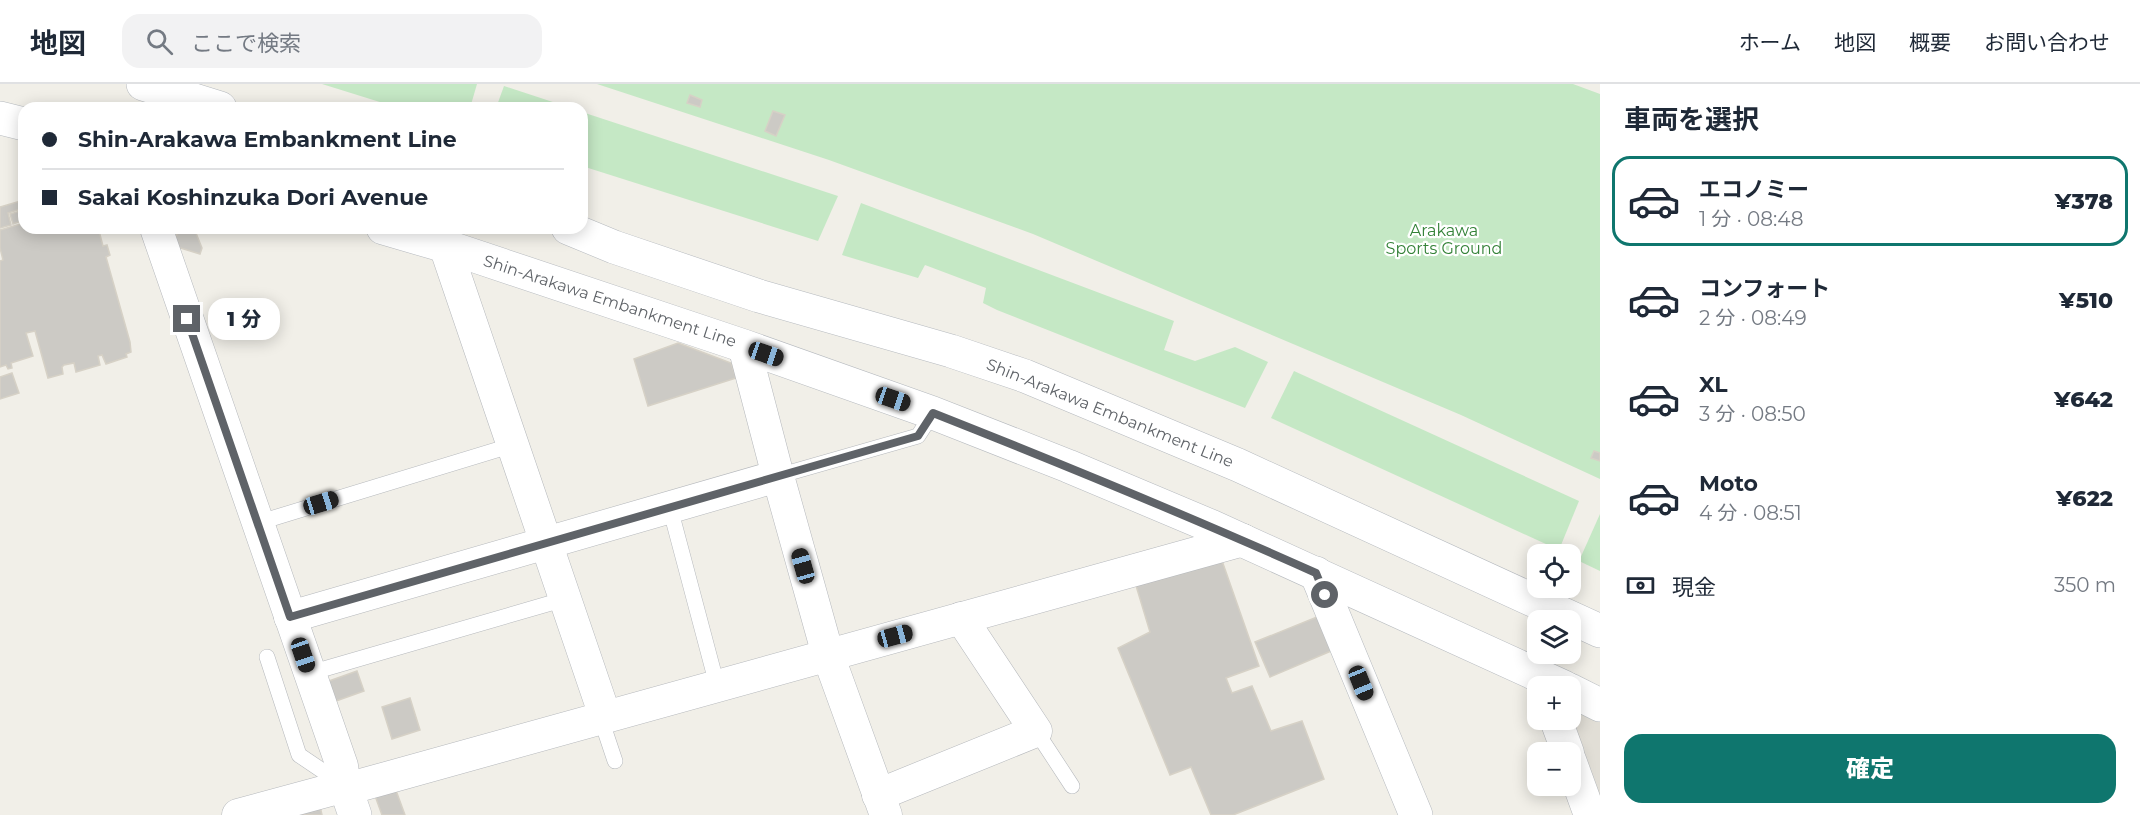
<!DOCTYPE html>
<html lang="ja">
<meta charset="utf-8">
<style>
body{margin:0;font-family:Montserrat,"Noto Sans JP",sans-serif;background:#f2f2f3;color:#1f2937;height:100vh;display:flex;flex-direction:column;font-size:22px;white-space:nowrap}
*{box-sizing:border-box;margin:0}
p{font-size:20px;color:#747a83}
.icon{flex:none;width:33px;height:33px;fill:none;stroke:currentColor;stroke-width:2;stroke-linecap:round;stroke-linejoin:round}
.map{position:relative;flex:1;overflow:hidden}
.panel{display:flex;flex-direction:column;background:#fff;width:540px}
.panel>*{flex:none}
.top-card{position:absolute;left:18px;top:18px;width:570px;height:132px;border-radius:18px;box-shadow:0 3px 15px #0003;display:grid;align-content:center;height:132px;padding:0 24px;background:#fff}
.buttons{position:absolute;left:1527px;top:460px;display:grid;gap:12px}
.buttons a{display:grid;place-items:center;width:54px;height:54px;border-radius:12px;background:#fff;box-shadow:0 3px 15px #0003;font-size:30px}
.end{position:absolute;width:27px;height:27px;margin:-14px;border:8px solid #5f6368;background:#fff;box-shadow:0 0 0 3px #fff}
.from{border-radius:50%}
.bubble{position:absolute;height:42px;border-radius:18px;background:#fff;box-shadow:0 3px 15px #0003;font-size:20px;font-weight:800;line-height:42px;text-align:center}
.car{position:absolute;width:18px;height:36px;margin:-18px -9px;border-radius:8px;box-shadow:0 0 4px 2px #0007;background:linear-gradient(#222 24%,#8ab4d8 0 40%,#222 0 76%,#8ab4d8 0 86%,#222 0)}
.top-card b{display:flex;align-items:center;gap:21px;height:57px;font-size:22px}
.top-card b+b{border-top:2px solid #e0e1e3}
.top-card i{width:15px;height:15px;background:#1f2937}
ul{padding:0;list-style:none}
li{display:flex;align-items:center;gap:18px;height:90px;margin:0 12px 9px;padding:0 12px;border:3px solid transparent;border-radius:18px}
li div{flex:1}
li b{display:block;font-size:22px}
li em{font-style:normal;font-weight:800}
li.active{border-color:#0f766e}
li>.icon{width:54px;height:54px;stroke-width:1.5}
h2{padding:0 24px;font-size:27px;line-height:72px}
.pay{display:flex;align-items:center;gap:15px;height:66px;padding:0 24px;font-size:22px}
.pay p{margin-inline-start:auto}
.action{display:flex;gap:12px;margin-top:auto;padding:12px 24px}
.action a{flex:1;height:69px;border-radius:18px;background:#0f766e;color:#fff;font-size:24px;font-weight:800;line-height:69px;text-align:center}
header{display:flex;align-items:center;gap:36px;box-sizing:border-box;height:84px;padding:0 30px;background:#fff;border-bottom:2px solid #e0e1e3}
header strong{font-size:28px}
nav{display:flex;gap:33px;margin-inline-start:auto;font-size:21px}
.search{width:420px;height:54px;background:#f2f2f3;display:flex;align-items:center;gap:15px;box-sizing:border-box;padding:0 21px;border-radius:18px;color:#747a83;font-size:22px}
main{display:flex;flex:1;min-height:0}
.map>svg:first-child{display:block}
.education{fill:#e1ded6}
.green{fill:#c5e8c5}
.building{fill:#cccac5;stroke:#d6d1c6;stroke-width:1.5}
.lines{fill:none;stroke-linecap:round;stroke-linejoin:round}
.lane-casing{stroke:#b5b8bc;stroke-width:16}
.street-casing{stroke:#b5b8bc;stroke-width:33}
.secondary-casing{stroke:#b6babf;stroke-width:34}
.lane{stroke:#fff;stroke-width:15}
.street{stroke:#fff;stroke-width:32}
.secondary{stroke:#fff;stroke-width:33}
.route{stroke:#5f6368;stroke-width:8}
.labels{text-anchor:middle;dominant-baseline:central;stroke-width:4.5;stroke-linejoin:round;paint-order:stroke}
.park-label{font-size:16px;fill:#348238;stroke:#fff}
.street-label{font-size:16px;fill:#5f6368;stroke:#fff}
</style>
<header>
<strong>地図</strong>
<div class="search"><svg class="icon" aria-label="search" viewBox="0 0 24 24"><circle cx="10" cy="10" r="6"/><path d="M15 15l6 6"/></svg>ここで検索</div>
<nav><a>ホーム</a><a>地図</a><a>概要</a><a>お問い合わせ</a></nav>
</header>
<main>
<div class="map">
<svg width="1600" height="731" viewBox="0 0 1600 731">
<rect width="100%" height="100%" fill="#f1efe8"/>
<polygon class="education" points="1571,619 1600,634 1600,731 1570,636"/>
<g class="green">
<polygon points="322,0 477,0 470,24 399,24"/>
<polygon points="597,0 1573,0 1600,10 1600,395 1461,331 1033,150 829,76"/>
<polygon points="504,2 571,24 496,24"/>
<polygon points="582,28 838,112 818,157 582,82"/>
<polygon points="861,119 1174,237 1164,266 1195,277 1235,263 1268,278 1245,324 997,226 983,219 986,204 925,181 918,194 842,171"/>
<polygon points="1294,287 1579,417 1559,466 1271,334"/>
<polygon points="1600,430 1600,487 1579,477"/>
</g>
<g class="building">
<polygon points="690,11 702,16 700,23 687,19"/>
<polygon points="773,27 785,31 776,52 765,47"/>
<polygon points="24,116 24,124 8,129 11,141 0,144 0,123"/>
<polygon points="24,126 24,136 13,140 10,130"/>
<polygon points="24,139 24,144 106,144 99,147 103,162 107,161 110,171 106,173 130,258 131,268 126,270 127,273 106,280 102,271 98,272 100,281 76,288 74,279 64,281 62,283 63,290 48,294 35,247 26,249 33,272 11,279 12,284 8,285 6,281 0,283 0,177 3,176 0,164 0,146"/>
<polygon points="173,144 194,144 202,164 200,170 174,162 177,150 172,148"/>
<polygon points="678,259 731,279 736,294 648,322 634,275"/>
<polygon points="12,289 19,309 0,315 0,293"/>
<polygon points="1594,367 1600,369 1600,377 1591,374"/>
<polygon points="1220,471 1259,582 1226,594 1232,609 1252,602 1271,647 1302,637 1324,695 1233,731 1211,731 1191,683 1170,691 1118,564 1150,548 1134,495"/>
<polygon points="1317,533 1331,567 1270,593 1255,558"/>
<polygon points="357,587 364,607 336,617 329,597"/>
<polygon points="410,614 420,646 392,655 382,623"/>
<polygon points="394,701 405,731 382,731 374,709"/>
<polygon points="320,722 322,731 302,731 301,727"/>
</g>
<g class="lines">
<g class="lane-casing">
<g id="lane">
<polyline points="778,392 918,352 933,329"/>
<polyline points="670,424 717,601"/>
<polyline points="257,439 513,361"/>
<polyline points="267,573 299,671 345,702"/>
<polyline points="310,589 565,515"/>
<polyline points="605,632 604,644 615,677"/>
<polyline points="1036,647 1072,702"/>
</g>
</g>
<g class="street-casing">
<g id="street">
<polyline points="156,144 342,682 345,702"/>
<polyline points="445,162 605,632"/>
<polyline points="744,262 778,392 828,571 886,731"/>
<polyline points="290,533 778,392"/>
<polyline points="1556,636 1568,669"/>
<polyline points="1570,676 1590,731"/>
<polyline points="878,711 1036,647 961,534"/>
<polyline points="238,731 345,702 361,701 1243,456"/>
</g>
</g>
<g class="secondary-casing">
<g id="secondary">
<polyline points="143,0 220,24"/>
<polyline points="0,34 24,40"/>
<polyline points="383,144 445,162 744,262 933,329 1068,382 1213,443 1564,603"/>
<polyline points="568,144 614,163 759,212 951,267 1025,292 1238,381 1600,547"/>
<polyline points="1316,489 1416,731"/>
<polyline points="1570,606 1600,621"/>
<polyline points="345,702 355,731"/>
</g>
</g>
<use href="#lane" class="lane"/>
<use href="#street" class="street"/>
<use href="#secondary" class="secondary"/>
</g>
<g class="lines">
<path class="route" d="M 187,235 L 290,533 L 918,352 L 933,329 C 1062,380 1189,432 1316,489 L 1325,511"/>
</g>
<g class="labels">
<g class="park-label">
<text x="1444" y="146">Arakawa<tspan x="1444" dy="18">Sports Ground</tspan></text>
</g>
<g class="street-label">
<text transform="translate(610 217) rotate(18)">Shin-Arakawa Embankment Line</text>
<text transform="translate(1110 329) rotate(22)">Shin-Arakawa Embankment Line</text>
</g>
</g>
</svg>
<div class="buttons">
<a><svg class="icon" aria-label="locate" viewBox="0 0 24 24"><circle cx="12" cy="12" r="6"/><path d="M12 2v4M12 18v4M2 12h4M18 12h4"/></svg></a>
<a><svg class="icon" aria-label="layers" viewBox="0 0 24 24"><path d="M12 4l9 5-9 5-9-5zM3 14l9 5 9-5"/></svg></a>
<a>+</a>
<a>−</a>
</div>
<i class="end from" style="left:1325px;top:511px"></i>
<i class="end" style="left:187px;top:235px"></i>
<div class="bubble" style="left:208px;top:214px;width:72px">1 分</div>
<i class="car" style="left:766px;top:270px;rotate:109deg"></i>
<i class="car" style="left:893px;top:315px;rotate:109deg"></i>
<i class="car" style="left:321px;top:419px;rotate:73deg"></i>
<i class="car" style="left:803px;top:482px;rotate:344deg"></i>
<i class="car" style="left:895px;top:552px;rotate:75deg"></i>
<i class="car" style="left:303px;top:571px;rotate:161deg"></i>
<i class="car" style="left:1361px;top:599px;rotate:158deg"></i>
<div class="top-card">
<b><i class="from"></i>Shin-Arakawa Embankment Line</b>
<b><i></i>Sakai Koshinzuka Dori Avenue</b>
</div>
</div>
<section class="panel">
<h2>車両を選択</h2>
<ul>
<li class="active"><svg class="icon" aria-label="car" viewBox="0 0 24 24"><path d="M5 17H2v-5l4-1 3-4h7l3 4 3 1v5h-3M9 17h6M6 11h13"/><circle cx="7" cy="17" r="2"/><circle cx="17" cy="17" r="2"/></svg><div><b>エコノミー</b><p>1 分 · 08:48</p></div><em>¥378</em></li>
<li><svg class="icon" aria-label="car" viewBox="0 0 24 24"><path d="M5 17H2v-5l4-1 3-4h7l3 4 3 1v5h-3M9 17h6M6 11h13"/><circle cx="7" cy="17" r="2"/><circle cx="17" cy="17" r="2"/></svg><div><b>コンフォート</b><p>2 分 · 08:49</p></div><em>¥510</em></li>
<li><svg class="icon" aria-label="car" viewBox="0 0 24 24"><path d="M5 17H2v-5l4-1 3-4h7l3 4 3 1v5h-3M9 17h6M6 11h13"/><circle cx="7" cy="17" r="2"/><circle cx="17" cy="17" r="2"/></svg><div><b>XL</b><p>3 分 · 08:50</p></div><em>¥642</em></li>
<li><svg class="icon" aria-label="car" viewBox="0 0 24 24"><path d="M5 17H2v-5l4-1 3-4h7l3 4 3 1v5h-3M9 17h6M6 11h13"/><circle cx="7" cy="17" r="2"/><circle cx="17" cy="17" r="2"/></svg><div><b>Moto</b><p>4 分 · 08:51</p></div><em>¥622</em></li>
</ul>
<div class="pay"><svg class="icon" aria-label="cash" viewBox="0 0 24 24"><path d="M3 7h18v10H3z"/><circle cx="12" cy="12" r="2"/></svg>現金<p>350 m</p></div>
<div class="action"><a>確定</a></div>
</section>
</main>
